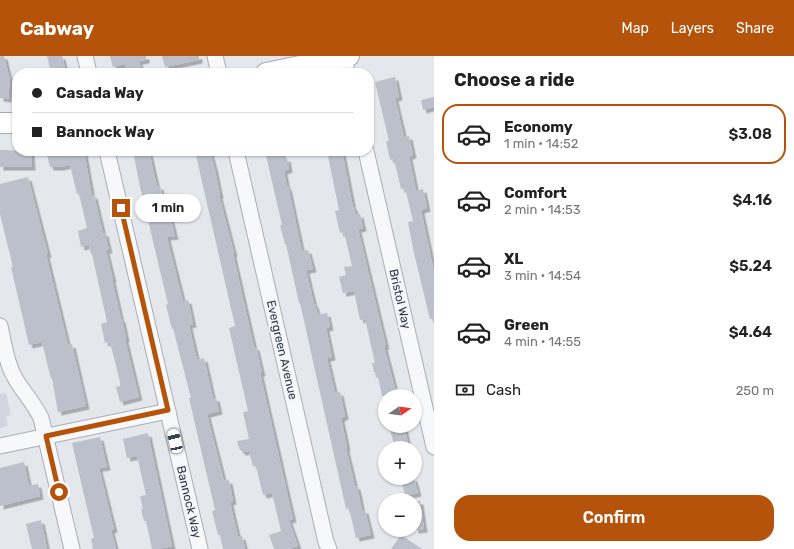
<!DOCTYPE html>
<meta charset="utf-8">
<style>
body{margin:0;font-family:Rubik,sans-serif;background:#f2f2f2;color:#222;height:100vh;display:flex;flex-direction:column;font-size:15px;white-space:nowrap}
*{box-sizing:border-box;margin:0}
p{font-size:13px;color:#767676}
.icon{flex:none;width:22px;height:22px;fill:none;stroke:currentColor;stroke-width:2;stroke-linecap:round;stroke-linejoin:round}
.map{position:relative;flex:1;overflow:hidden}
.details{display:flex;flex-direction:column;background:#fff;width:360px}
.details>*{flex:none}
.banner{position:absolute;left:12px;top:12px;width:362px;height:88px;border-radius:16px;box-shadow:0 1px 3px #0004;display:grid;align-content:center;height:88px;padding:0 20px;background:#fff}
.needle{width:26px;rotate:77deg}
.fabs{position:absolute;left:378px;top:333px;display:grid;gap:8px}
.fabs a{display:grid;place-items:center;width:44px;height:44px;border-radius:50%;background:#fff;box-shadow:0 1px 3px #0004;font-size:20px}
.end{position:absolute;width:18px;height:18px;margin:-9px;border:5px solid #b45309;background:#fff;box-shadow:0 0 0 2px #fff}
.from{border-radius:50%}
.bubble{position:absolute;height:28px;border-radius:14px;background:#fff;box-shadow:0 1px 3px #0004;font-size:13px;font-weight:600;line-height:28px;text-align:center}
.car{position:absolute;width:12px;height:24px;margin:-12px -6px;border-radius:5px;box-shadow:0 0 3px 1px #0007;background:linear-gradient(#fff 24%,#345 0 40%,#fff 0 76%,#345 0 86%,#fff 0)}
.banner b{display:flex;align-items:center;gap:14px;height:38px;font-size:15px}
.banner b+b{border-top:1px solid #e0e0e0}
.banner i{width:10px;height:10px;background:#222}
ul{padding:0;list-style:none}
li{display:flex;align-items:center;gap:12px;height:60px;margin:0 8px 6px;padding:0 12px;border:2px solid transparent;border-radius:16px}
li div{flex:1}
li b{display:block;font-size:15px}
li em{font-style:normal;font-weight:600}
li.on{border-color:#b45309}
li>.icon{width:36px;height:36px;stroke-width:1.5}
h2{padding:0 20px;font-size:18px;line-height:48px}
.pay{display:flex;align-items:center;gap:10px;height:44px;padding:0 20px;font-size:15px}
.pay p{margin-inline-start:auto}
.cta{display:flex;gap:8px;margin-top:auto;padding:8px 20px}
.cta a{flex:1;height:46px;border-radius:16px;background:#b45309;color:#fff;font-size:16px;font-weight:600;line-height:46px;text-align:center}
header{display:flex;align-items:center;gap:24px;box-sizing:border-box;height:56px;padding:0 20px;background:#b45309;color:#fff}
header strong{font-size:19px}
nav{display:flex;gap:22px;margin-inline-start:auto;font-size:14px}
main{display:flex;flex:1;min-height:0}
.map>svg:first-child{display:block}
.built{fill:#d2d6de}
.building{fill:#bbc0ca;filter:url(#shadow)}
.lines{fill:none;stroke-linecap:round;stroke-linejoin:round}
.minor-casing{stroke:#a9aeb7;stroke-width:17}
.major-casing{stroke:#a3abb8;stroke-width:22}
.minor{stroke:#f7f8fa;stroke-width:15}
.major{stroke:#fff;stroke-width:20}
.route{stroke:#b45309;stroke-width:5}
.labels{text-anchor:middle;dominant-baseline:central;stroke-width:4;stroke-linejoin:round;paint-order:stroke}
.street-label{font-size:12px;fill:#2b3445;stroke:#f4f6f9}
</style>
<header>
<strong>Cabway</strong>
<nav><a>Map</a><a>Layers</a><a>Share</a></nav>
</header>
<main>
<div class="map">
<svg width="434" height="493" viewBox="0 0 434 493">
<defs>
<filter id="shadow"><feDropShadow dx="3.5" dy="3.5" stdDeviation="0" flood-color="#0004"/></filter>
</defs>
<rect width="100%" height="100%" fill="#e4e7ec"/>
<polygon class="built" points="6,337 11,359 6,360 8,370 0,372 0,338"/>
<g class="building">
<polygon points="0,0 4,0 10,24 8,43 0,42"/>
<polygon points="47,0 62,0 66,17 51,17"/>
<polygon points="110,0 146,0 146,4 139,5 142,17 126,17 125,8 113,11"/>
<polygon points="162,0 199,0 199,4 165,11"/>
<polygon points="395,21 399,41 395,42 404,81 409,80 413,99 409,100 416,135 423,133 427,152 421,154 434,216 434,263 430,263 414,197 408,166 413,165 405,132 401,133 394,103 390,104 386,85 389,85 375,26"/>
<polygon points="434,41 434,51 423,54 421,44"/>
<polygon points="0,94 31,95 32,111 0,111"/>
<polygon points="46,95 84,95 92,140 94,139 103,177 105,177 109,194 106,194 113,223 112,223 121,263 122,263 126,282 125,283 139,341 120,346 116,331 120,330 120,326 110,286 105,287 101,268 107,266 92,198 91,198 89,189 81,191 78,175 87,172 79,138 77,138 70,109 60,111 50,111"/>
<polygon points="133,95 149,95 157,131 160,130 162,139 167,137 171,151 168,152 175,180 167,181 183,245 188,244 193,268 189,269 197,304 204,302 213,342 216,342 219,355 207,358 224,425 229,424 233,445 230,446 238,481 242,480 245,493 223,493 220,479 218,479 212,455 215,454 189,342 191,342 173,272 172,273 166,249 168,248 140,131"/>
<polygon points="195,95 210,95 215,114 220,139 219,139 234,197 233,198 254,291 256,291 262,317 260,317 293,463 289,464 298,490 289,493 274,493 269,479 281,475 272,437 263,439 256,410 253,410 249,395 242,396 241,394 240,394 237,385 249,383 243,356 248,355 229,272 235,270"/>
<polygon points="265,95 281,95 283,103 287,102 288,107 289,113 284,115 287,131 288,130 302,195 308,194 313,213 306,214 314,248 315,248 318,259 327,257 330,271 326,272 332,301 327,302 335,337 340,336 345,360 341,362 347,391 346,392 355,430 357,430 362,454 365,454 371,479 356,482 349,452 346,453 300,247 299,247 286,188 285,188 280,169 282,169"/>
<polygon points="327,95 342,95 353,151 354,151 356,159 360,158 363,172 358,173 386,290 384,290 397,340 382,340 378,321 376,322 375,316 374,316 372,307 375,307 365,263 360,264 354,235 343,237 339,221 346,219 344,211 352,210 344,176 340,177 335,155 339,154"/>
<polygon points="28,121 48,198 46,198 68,289 72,288 86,350 58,356 52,322 51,323 42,286 29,289 11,211 13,211 0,158 0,128"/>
<polygon points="389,370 404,370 409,392 395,392"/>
<polygon points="148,377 172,490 158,493 152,493 146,465 144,465 141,453 143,453 140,440 146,439 137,400 127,402 123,383"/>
<polygon points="100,381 107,411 99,412 114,473 111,474 116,493 93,493 91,483 94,482 72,387"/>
<polygon points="24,406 29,430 38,428 40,440 0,450 0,412"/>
<polygon points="401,422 414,422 418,437 405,440"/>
<polygon points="415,445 420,445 424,473 415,474"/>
<polygon points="41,464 47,493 32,493 26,468"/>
<polygon points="401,479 422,493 391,493"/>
</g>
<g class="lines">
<g class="minor-casing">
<g id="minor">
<polyline points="85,0 89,17"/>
<polyline points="215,0 219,17"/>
<polyline points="344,0 347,17"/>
<polyline points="107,95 200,493"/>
<polyline points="236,95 326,486 329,493"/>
<polyline points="366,95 434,391"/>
<path d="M 0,270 C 4,287 6,307 15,322 C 23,336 34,347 41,362 L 72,493"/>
<polyline points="0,390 168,355"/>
</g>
</g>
<g class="major-casing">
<g id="major">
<polyline points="266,17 349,0"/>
<polyline points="0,67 17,67"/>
</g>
</g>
<use href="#minor" class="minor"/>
<use href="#major" class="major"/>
</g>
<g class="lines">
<polyline class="route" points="59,436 46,380 168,354 121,152"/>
</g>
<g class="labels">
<g class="street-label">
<text transform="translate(400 243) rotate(77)">Bristol Way</text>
<text transform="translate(282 294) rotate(77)">Evergreen Avenue</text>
<text transform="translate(189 446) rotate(77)">Bannock Way</text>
</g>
</g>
</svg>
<div class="fabs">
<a><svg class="needle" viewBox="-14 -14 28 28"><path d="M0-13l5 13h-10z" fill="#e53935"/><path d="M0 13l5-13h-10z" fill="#767676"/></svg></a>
<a>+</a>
<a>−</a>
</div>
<i class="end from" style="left:59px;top:436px"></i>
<i class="end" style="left:121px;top:152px"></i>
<div class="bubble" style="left:135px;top:138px;width:66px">1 min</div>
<i class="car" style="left:175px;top:385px;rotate:347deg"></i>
<div class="banner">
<b><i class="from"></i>Casada Way</b>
<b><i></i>Bannock Way</b>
</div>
</div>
<section class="details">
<h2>Choose a ride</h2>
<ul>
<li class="on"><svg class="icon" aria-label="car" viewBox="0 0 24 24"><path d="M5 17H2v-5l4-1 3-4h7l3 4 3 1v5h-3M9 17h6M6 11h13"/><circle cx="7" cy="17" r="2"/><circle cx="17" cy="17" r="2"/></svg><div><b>Economy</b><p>1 min · 14:52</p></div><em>$3.08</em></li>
<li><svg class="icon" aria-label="car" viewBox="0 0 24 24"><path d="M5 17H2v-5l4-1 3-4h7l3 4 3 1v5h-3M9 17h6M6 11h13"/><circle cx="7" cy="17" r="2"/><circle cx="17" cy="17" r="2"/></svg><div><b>Comfort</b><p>2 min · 14:53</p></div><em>$4.16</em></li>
<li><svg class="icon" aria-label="car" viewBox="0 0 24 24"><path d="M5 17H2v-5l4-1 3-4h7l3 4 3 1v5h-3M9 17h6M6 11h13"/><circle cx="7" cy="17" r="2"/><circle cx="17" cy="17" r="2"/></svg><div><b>XL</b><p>3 min · 14:54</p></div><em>$5.24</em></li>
<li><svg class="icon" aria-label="car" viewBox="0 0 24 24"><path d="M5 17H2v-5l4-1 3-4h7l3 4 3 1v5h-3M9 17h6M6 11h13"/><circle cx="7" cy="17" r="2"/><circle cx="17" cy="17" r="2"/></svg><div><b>Green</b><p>4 min · 14:55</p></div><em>$4.64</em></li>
</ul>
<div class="pay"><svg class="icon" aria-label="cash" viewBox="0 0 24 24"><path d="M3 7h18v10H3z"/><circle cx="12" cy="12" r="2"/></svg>Cash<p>250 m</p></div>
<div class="cta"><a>Confirm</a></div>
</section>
</main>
